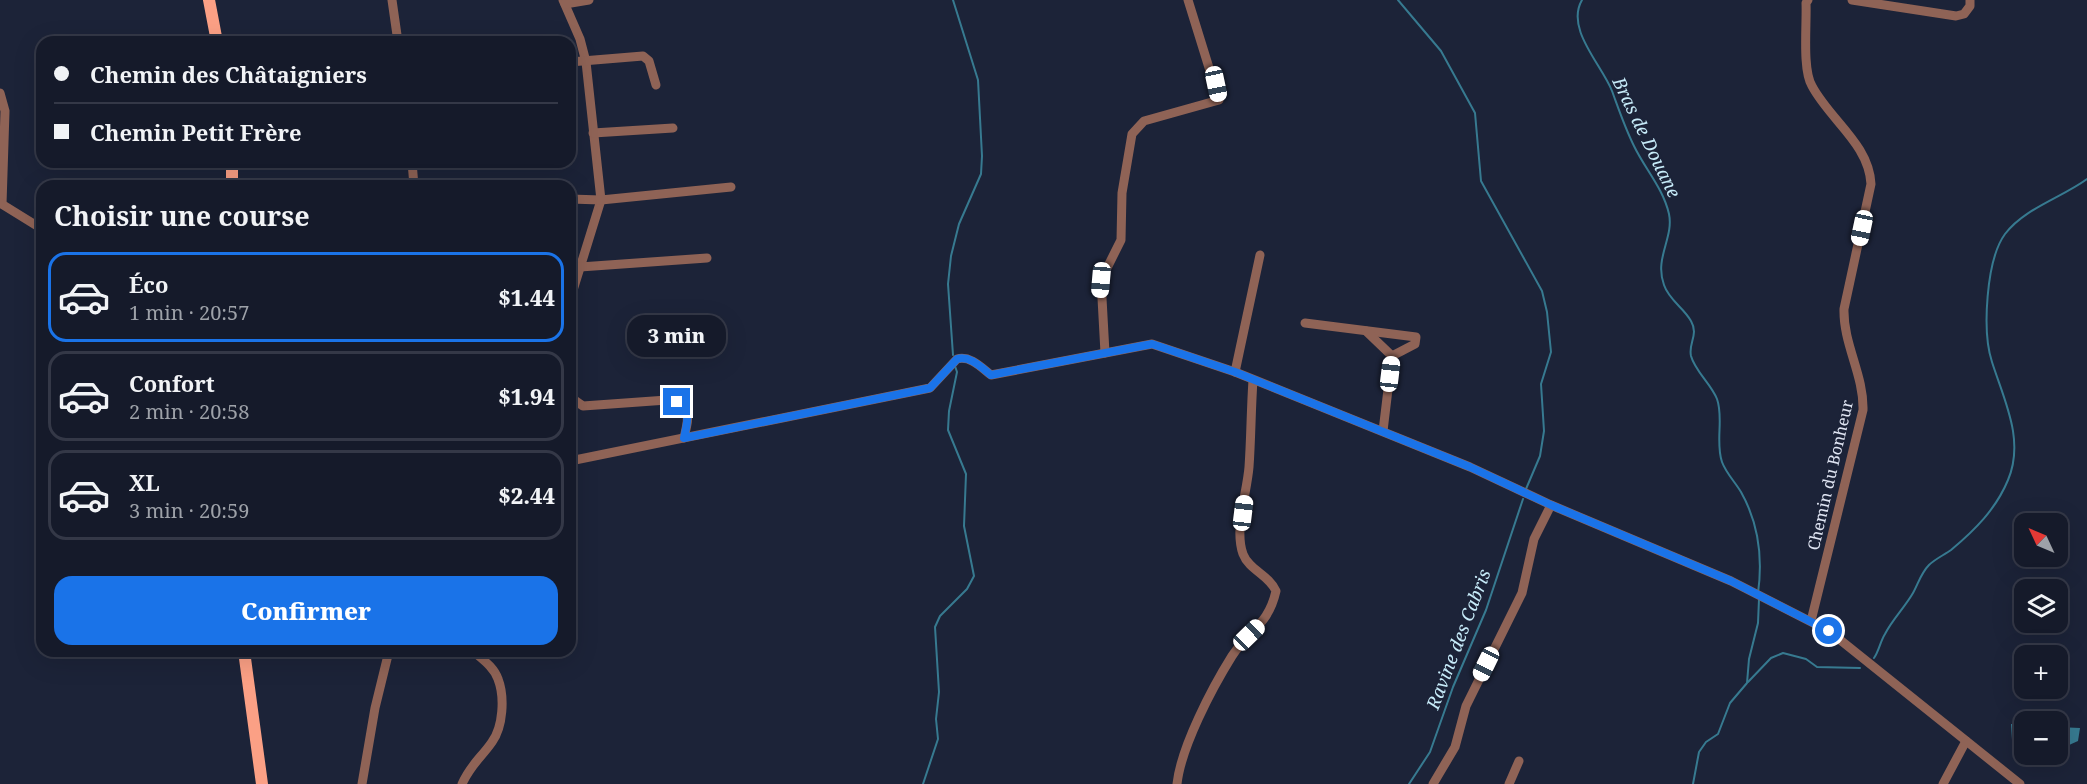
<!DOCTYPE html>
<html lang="fr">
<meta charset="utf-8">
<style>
body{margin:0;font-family:"Noto Serif",serif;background:#222736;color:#f1f3f6;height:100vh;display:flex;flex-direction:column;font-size:22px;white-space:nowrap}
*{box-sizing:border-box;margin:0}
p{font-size:20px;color:#9da1a8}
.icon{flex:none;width:33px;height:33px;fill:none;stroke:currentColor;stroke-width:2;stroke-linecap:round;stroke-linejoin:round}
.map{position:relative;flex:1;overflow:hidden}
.side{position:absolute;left:36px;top:180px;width:540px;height:477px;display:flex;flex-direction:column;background:#151a2a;border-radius:18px;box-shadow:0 6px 24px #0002,0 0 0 2px #343847}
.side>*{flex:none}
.hud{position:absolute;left:36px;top:36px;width:540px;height:132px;border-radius:18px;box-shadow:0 6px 24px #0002,0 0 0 2px #343847;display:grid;align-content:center;height:132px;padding:0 18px;background:#151a2a}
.needle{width:39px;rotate:314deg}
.tools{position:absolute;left:2014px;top:513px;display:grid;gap:12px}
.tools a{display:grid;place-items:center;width:54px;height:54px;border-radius:12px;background:#151a2a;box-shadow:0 6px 24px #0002,0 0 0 2px #343847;font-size:30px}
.end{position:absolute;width:27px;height:27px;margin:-14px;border:8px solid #1a73e8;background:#fff;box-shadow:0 0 0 3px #fff}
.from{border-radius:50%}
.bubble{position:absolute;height:42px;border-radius:18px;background:#151a2a;box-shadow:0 6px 24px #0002,0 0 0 2px #343847;font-size:20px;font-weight:800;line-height:42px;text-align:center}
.car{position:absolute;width:18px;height:36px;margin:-18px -9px;border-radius:8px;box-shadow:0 0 4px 2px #0007;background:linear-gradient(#fff 24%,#345 0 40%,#fff 0 76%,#345 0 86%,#fff 0)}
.hud b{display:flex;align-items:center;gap:21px;height:57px;font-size:22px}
.hud b+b{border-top:2px solid #343847}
.hud i{width:15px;height:15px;background:#f1f3f6}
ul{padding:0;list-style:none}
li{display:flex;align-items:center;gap:18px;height:90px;margin:0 12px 9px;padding:0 6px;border:3px solid #343847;border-radius:18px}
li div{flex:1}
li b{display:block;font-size:22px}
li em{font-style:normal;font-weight:800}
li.on{border-color:#1a73e8}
li>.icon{width:54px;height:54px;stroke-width:1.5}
h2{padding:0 18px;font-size:27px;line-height:72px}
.action{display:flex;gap:12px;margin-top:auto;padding:12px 18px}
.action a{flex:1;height:69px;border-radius:18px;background:#1a73e8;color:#fff;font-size:24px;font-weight:800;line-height:69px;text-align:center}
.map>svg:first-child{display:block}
.water{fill:#377a90}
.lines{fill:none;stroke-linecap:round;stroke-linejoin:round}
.stream{stroke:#377a90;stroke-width:2}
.minor{stroke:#8f6356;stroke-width:9}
.major{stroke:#fba085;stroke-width:12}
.route{stroke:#1a73e8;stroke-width:8}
.labels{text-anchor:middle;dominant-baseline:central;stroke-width:4.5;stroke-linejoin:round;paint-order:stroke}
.street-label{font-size:16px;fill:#dfe4f2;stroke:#1c2338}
.water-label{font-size:18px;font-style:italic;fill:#c7ebf9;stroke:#1c2338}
</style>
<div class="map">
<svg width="2087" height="784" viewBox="0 0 2087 784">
<rect width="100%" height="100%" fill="#1c2338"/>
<g class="water">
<polygon points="2011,724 2025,725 2025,754 2048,755 2028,763 2013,756"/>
<polygon points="2058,727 2080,728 2078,741 2058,750"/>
</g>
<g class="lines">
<g class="stream">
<polyline points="953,0 978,80 982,156 981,174 959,224 951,256 948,284 953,355"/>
<polyline points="1398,0 1441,51 1475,113 1481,181 1542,291 1547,312 1551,352 1541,384 1544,431 1540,456 1526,489"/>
<path d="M 1582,0 C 1565,29 1602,65 1612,91 C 1619,110 1625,128 1634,146 C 1645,169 1663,188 1669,214 C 1674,238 1654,258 1664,285 C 1669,300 1684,308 1691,321 C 1699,335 1688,343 1691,356 C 1695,371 1711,384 1717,399 C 1724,418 1715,442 1722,462 C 1726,473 1735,482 1741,492 C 1759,524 1763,557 1758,593"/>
<path d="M 1874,658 C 1879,651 1880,642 1885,634 C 1892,620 1905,607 1913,593 C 1918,584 1921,573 1929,565 C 1935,559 1944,555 1951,550 C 1975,530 1996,509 2008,480 C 2025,440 2004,400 1992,362 C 1982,332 1986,260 2005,234 C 2025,208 2061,198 2087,179"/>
<polyline points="1748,682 1771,658 1783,653 1806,659 1817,667 1860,668"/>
<polyline points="923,784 938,739 936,719 939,692 935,627 940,616 967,589 974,576 964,526 966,474 948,430 949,411 957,372 955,366"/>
<polyline points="1409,784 1430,752 1453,687 1486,610 1523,499"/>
<polyline points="1693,784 1699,752 1706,742 1718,734 1730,703 1747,683 1749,659 1758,623 1759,599"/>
</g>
<g class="minor">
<polyline points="392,0 398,42"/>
<polyline points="563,0 580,39 586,62 601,200 570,300"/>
<path d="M 1808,0 L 1806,3 C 1807,24 1802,69 1812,86 C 1830,120 1869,144 1871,184 L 1844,309 C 1843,344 1864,375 1863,410 L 1811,621"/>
<polyline points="1852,0 1956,16 1964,14 1970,6 1970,0"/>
<polyline points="565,4 589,0"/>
<polyline points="570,62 643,56 649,61 656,85"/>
<polyline points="0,93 5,111 2,204"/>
<polyline points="593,133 673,128"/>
<polyline points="412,162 414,186"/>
<polyline points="570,199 601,200 731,187"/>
<polyline points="0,203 42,229"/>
<polyline points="580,267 707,258"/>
<polyline points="1305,323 1416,337 1415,344 1392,356"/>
<polyline points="1366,331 1392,356 1383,431"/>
<polyline points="1105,353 1101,280 1121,240 1122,193 1132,134 1144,121 1219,100 1188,0"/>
<polyline points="1235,372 1260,255"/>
<path d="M 570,397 L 583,406 L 667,400 C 693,406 689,416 684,438"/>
<path d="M 570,461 L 930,388 L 957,359 C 970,355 982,368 991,375 L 1152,344 L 1235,372 L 1470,467 L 1551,505 L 1731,581 L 1829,631 L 2020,784"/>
<polyline points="362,784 375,708 389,651"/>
<path d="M 462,784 C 471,764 481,758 492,742 C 503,727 505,697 498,679 C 494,667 482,659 473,651"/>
<path d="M 1177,784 C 1181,747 1212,688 1232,656 C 1250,628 1268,626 1276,591 C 1269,575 1249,570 1243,554 C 1234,529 1247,493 1249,467 C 1251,439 1251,409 1253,380"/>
<polyline points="1433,784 1455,747 1466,706 1522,593 1534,539 1551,505"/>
<polyline points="1509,784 1519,761"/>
<polyline points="1943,784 1966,741"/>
</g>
<g class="major">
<polyline points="209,0 217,42"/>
<polyline points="232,162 232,186"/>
<polyline points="244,651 262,784"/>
</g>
</g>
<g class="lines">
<path class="route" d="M 677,402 C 692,411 687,423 684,438 L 930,388 L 957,359 C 970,355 982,368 991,375 L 1152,344 L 1235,372 L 1470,467 L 1551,505 L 1731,581 L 1829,631"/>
</g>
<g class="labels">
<g class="street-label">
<text transform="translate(1830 475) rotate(-77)">Chemin du Bonheur</text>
</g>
<g class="water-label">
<text transform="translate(1647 137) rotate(64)">Bras de Douane</text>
<text transform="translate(1458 639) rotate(-69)">Ravine des Cabris</text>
</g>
</g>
</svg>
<div class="tools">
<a><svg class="needle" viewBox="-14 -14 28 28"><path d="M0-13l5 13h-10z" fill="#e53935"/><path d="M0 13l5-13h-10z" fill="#9da1a8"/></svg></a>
<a><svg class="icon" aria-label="layers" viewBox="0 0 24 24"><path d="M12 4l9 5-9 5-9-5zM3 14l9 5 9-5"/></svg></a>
<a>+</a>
<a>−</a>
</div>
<i class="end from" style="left:1829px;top:631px"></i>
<i class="end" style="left:677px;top:402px"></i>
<div class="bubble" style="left:627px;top:315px;width:99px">3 min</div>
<i class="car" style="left:1216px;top:84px;rotate:168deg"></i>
<i class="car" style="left:1862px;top:228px;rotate:192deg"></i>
<i class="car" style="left:1101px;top:280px;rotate:185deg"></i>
<i class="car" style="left:1390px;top:374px;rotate:7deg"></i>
<i class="car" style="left:1243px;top:513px;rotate:7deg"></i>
<i class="car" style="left:1249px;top:635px;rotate:46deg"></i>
<i class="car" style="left:1486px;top:664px;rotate:206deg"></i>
<div class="hud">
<b><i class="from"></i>Chemin des Châtaigniers</b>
<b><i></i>Chemin Petit Frère</b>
</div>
<section class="side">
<h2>Choisir une course</h2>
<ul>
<li class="on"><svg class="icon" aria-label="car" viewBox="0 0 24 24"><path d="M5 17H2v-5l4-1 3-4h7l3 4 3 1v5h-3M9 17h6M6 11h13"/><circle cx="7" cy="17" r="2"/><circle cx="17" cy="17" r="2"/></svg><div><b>Éco</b><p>1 min · 20:57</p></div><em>$1.44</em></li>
<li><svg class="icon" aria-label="car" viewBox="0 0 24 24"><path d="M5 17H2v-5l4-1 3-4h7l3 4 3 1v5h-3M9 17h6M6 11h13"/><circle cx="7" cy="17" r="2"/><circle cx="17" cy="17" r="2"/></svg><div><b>Confort</b><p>2 min · 20:58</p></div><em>$1.94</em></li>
<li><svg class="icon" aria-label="car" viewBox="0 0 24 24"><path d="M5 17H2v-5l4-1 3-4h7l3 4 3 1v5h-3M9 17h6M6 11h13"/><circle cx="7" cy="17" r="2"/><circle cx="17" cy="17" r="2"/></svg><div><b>XL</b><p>3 min · 20:59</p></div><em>$2.44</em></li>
</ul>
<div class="action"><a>Confirmer</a></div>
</section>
</div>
